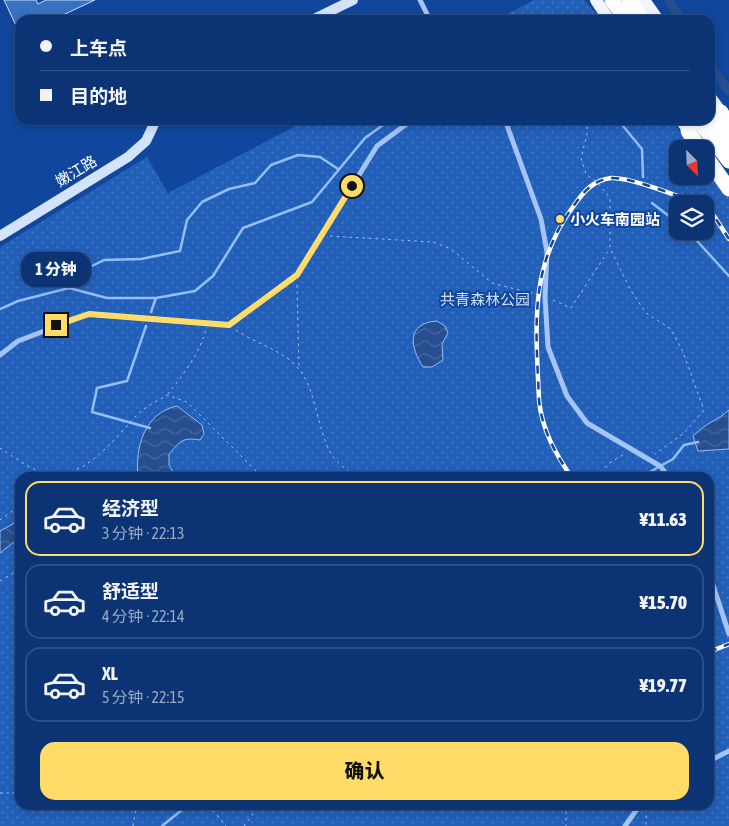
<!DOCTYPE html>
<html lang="zh">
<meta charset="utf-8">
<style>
body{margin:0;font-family:"Asap Condensed","Noto Sans SC",sans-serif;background:#1a3f7c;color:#f1f3f6;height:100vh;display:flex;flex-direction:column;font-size:19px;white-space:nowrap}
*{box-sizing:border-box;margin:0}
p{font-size:16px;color:#9aaac5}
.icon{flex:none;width:28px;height:28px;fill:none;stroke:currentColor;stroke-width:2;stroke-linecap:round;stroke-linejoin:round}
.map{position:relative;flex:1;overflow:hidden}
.sheet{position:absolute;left:15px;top:472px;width:699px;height:338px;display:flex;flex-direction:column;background:#0c3474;border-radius:15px;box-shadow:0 2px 8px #0003,0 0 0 1px #2c4f86}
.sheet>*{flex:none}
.banner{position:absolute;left:15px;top:15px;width:700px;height:110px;border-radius:15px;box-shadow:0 2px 8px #0003,0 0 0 1px #2c4f86;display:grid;align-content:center;height:110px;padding:0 25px;background:#0c3474}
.needle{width:32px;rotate:156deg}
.controls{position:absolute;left:669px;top:140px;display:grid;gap:10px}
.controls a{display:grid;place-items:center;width:45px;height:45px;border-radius:10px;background:#0c3474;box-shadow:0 2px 8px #0003,0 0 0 1px #2c4f86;font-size:25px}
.end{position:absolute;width:22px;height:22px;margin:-11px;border:6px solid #ffdb67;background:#111;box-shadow:0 0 0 2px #111}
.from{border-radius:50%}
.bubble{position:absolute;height:35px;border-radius:15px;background:#0c3474;box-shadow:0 2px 8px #0003,0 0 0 1px #2c4f86;font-size:16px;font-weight:800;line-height:35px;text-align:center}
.banner b{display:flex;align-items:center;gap:18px;height:48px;font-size:19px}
.banner b+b{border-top:1px solid #2c4f86}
.banner i{width:12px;height:12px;background:#f1f3f6}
ul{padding:9px 0 0;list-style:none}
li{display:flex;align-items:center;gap:15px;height:75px;margin:0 10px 8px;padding:0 15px;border:2px solid #2c4f86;border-radius:15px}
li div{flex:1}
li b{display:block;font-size:19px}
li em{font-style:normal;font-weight:800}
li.selected{border-color:#ffdb67}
li>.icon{width:45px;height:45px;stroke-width:1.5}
.primary-button{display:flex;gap:10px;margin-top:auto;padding:10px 25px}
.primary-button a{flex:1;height:58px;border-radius:15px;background:#ffdb67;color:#111;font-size:20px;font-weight:800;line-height:58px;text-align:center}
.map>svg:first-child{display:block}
.park{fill:url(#park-dots);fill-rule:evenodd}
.water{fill:url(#water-waves);stroke:#94bef8}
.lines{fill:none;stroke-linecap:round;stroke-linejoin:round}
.stream{stroke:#94bef8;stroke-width:2.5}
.canal{stroke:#274e8e;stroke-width:9}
.building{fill:#3870c2;stroke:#cbe0fe}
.path{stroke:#a3c4f5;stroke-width:1;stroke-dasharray:2.5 4;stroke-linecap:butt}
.street{stroke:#a3c4f5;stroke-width:5}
.secondary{stroke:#d3e3fe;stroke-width:10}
.primary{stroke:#f1f5ff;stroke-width:12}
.highway{stroke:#fff;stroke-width:15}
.rail-casing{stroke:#fff;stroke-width:4.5}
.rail{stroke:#10469b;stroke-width:2.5;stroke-dasharray:8;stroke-linecap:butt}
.route{stroke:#ffdb67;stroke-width:6}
.poi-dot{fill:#ffdb67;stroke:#10469b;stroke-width:2}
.labels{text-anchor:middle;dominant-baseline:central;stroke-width:4;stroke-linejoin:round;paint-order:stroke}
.street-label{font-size:15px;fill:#fff;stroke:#10469b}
.poi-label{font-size:15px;font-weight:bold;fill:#fff;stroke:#10469b;text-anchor:start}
.park-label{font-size:15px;fill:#cbe0fe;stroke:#10469b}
</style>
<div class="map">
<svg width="729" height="826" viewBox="0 0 729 826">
<defs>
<pattern id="park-dots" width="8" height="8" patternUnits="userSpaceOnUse" patternTransform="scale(1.25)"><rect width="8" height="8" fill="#225fb9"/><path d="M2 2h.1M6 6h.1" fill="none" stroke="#4377c4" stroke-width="1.8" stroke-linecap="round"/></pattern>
<pattern id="water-waves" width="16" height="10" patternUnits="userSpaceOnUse" patternTransform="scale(1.25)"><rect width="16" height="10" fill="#274e8e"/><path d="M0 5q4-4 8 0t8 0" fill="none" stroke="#47699f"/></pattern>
</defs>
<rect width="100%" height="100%" fill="#10469b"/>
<g class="park">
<polygon points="534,0 584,0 602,20 496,20"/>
<path d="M 307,120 L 671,120 L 693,149 L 678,149 L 678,176 L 705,176 L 705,166 L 729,198 L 729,826 L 0,826 L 0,247 L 147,157 L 168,193 ZM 678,204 L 705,204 L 705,231 L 678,231 ZM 20,478 L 709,478 L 709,805 L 20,805 Z"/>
</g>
<g class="water">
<path d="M 437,321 L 445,326 L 448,333 L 442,344 L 443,360 L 432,367 L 423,367 C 410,347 406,323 437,321 Z"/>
<path d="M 177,406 L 202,425 L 204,434 L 200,440 C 183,437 180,441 169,454 L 169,465 L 176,477 L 138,477 C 135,448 144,413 177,406 Z"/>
<path d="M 729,410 L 729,449 L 698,451 L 693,436 C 705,423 717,421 729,410 Z"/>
<polygon points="20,520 20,537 0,553 0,531"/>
</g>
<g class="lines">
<g class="stream">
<polyline points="618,120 642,149 643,177"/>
<polyline points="652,203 678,223"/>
<polyline points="688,231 729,276"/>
<polyline points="69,288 107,298 156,298"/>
<polyline points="0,309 18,301 69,288 88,268 104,260 141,259 180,251 187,220 202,202 229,189 255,183 271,165 298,155 320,157 338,169"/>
<polyline points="151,312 156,298 195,291 213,276 243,228 312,202 365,138 390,120"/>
<polyline points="146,326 127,381 97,388 92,412 150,428"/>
<polyline points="639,478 673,459 684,445 698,442"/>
<polyline points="162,826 188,805"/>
</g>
<g class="canal">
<polyline points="669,0 681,20"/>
<polyline points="710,66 729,91"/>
</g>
</g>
<polygon class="building" points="4,0 36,0 38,4 46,0 95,0 52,20 20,20 20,34"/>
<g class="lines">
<g class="path">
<polyline points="587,120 587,134 581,158 586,174 597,182 610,198 610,248 631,291 646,313 671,329 683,352 704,410 684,433 655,454"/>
<polyline points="330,236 433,242 451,249 492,283 538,295"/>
<polyline points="297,285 299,368"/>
<polyline points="553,300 571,308 610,248"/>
<path d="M 236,330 C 256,344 281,349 298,368 C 316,388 317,429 331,454 C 337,463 348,471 356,478"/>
<path d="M 168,394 C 183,375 200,353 206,329"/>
<path d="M 0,448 C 14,457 32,471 48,474 C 86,480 115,437 138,414 C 146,406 158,401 167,395 L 187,402 L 263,478"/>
<polyline points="597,478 608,464 626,453"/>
<polyline points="0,520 20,505"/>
<polyline points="0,581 20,569"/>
<polyline points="0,793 20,793"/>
<polyline points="209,805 226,826"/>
<polyline points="566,805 566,826"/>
<polyline points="646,809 646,826"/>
<polyline points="133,826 137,805"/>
<polyline points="244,826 260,805"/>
</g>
<g class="street">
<polyline points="420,0 430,20"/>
<polyline points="505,120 541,219 547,252 545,297 548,347 567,396 587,423 660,466 670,478"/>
<polyline points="0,355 18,341 89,314 229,325 297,275 377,146 412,120"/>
<polyline points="709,573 729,634"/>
<polyline points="709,761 729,751"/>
<polyline points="625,826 640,805"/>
</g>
<g class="secondary">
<polyline points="312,20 353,0"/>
<polyline points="0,236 128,157 146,141 156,120"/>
</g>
<g class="primary">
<polyline points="596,0 609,20"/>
<polyline points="644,0 658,20"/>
<polyline points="710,97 726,119"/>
<polyline points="681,120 694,138"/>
</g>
<g class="highway">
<polyline points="612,0 626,20"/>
<polyline points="629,0 643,20"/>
<polyline points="721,112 729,126"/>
<polyline points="710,115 729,142"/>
<polyline points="698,120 729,161"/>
<polyline points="688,131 700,149"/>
<polyline points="705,155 729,189"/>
</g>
<g class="rail-casing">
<g id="rail">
<polyline points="705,208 714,216 729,239"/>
<path d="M 572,478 C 555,453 542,430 539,400 C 536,327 528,266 575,204 C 584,191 594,180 611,178 C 631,177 678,196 698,204"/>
<polyline points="709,652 729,644"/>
</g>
</g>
<use href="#rail" class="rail"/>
</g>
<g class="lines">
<polyline class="route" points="56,325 89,314 229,325 297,275 352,186"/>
</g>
<circle class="poi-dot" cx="560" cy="219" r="5"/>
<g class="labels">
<g class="street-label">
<text transform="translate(76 171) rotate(-31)">嫩江路</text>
</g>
<g class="poi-label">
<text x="570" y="219">小火车南园站</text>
</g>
<g class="park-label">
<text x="485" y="299">共青森林公园</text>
</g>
</g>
</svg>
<div class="controls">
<a><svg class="needle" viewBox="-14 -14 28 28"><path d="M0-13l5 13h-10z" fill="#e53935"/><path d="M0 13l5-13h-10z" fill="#9aaac5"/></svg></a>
<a><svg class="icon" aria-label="layers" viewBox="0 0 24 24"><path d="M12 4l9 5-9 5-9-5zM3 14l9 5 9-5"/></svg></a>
</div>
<i class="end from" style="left:352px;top:186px"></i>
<i class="end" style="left:56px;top:325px"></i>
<div class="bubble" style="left:21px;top:252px;width:70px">1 分钟</div>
<div class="banner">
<b><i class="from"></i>上车点</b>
<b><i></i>目的地</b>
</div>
<section class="sheet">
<ul>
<li class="selected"><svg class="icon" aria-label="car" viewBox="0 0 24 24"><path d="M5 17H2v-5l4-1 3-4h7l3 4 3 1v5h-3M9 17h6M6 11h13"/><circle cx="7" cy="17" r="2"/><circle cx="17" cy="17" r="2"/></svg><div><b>经济型</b><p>3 分钟 · 22:13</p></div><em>¥11.63</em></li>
<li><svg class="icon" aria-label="car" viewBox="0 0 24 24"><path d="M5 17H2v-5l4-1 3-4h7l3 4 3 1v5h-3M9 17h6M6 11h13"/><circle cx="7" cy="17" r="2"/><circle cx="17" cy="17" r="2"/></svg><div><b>舒适型</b><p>4 分钟 · 22:14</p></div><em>¥15.70</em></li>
<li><svg class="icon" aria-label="car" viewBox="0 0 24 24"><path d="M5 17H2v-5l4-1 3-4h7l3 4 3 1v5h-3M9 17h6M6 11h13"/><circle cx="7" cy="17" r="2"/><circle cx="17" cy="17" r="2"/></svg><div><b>XL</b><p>5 分钟 · 22:15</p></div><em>¥19.77</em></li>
</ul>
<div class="primary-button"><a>确认</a></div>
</section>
</div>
